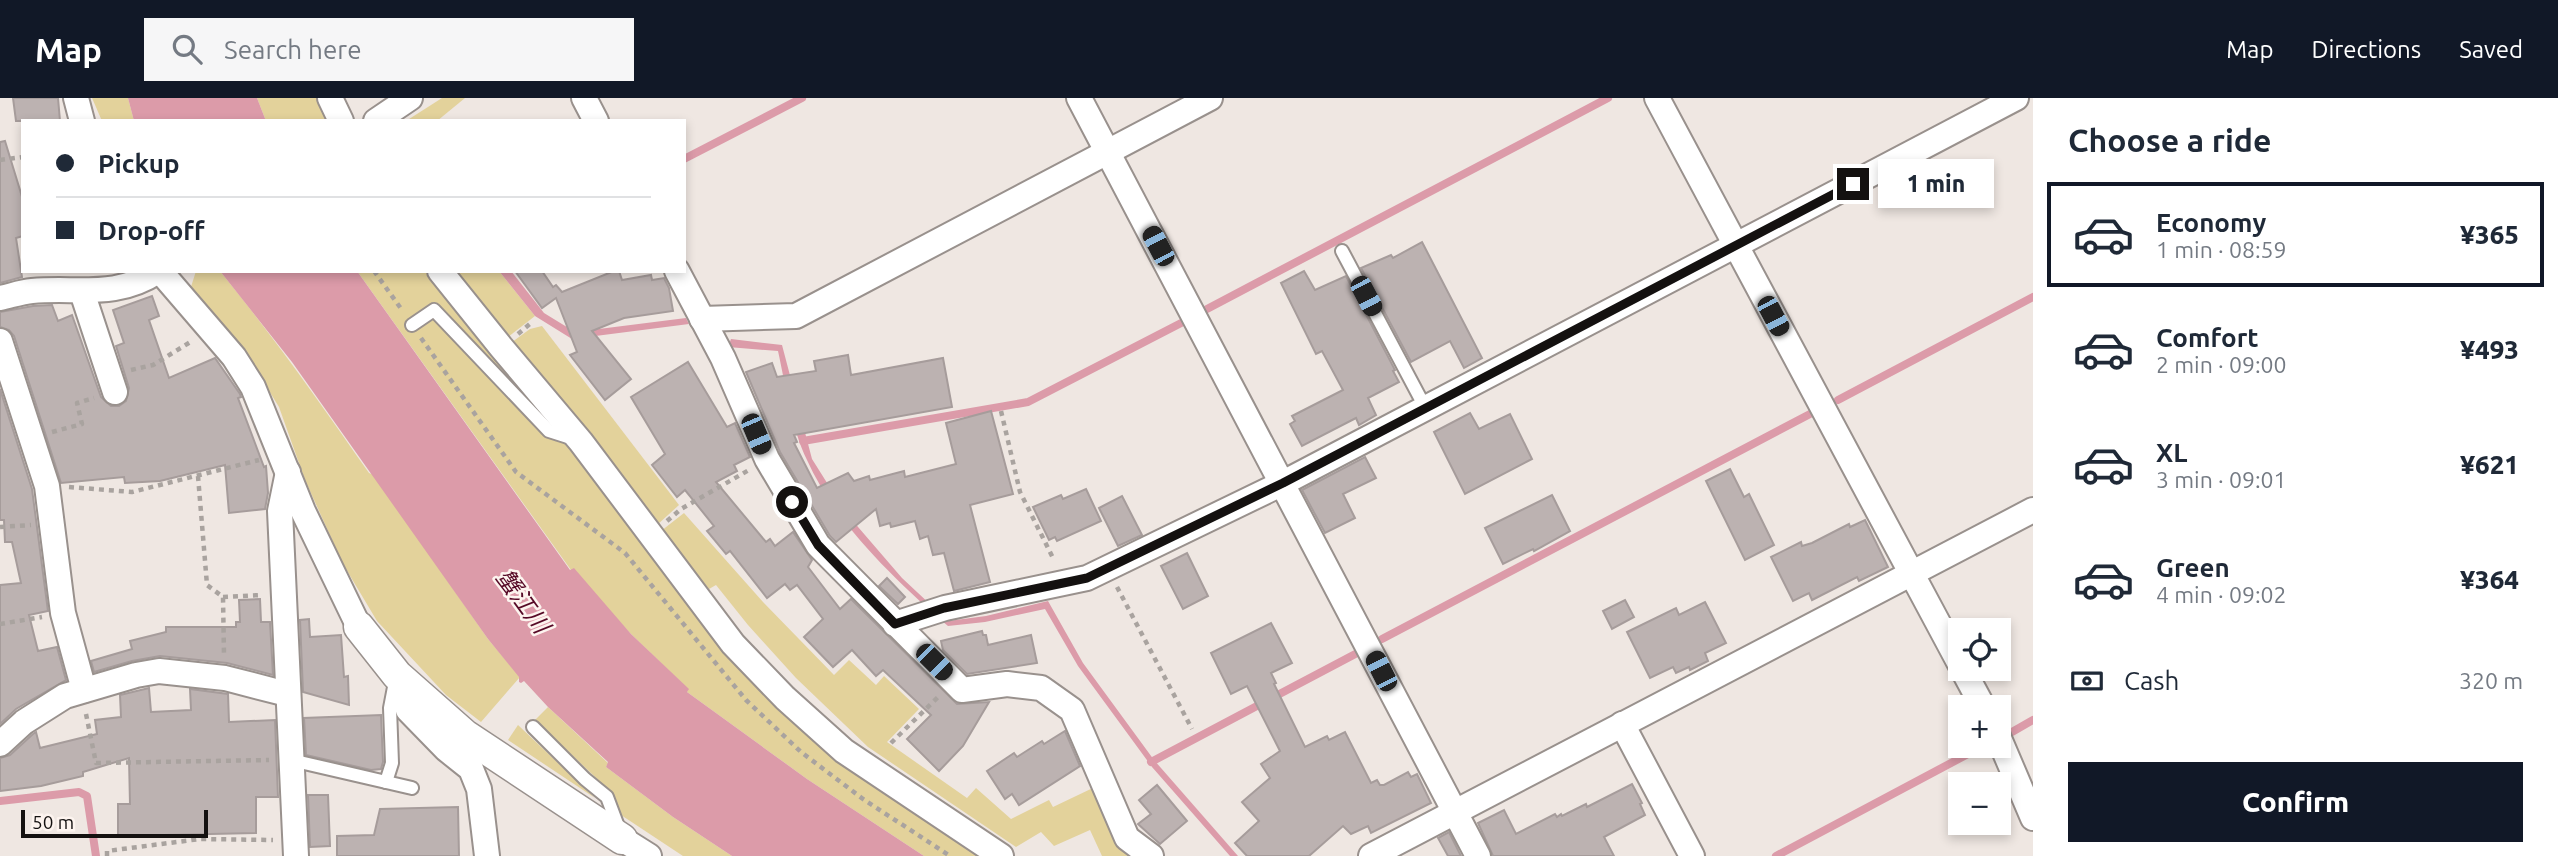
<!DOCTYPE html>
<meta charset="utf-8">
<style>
body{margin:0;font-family:Ubuntu,"Noto Sans JP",sans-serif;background:#f6f6f7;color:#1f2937;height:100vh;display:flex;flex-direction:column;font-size:26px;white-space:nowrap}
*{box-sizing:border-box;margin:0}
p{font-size:23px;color:#747a83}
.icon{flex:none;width:38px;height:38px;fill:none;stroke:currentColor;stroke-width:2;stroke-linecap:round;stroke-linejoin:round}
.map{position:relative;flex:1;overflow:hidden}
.drawer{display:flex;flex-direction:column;background:#fff;width:525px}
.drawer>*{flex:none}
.top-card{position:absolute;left:21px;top:21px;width:665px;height:154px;border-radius:0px;box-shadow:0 4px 10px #0003;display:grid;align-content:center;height:154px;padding:0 35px;background:#fff}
.buttons{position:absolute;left:1948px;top:520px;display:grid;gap:14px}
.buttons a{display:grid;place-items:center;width:63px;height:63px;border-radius:0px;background:#fff;box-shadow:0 4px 10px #0003;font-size:35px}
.scale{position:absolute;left:21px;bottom:18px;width:187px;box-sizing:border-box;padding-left:7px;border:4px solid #141110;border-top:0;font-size:19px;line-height:24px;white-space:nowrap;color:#141110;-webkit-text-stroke:5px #fdf4ef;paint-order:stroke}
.end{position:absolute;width:32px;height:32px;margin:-16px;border:9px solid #141110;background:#fff;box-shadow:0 0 0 4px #fff}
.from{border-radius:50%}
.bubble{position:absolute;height:49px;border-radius:0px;background:#fff;box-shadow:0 4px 10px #0003;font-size:23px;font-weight:800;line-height:49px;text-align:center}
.car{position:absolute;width:21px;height:42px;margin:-21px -10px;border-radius:9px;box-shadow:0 0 5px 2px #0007;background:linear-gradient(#222 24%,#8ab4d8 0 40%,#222 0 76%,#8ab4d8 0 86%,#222 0)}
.top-card b{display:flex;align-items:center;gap:24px;height:66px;font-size:26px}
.top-card b+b{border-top:2px solid #e0e1e3}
.top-card i{width:18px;height:18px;background:#1f2937}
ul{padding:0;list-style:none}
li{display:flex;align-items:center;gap:21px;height:105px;margin:0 14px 10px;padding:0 21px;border:4px solid transparent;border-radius:0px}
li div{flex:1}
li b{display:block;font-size:26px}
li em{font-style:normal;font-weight:800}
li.on{border-color:#111827}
li>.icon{width:63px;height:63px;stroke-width:1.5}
h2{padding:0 35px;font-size:32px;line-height:84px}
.pay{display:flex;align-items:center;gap:18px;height:77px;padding:0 35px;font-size:26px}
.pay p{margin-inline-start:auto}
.action{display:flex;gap:14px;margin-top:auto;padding:14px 35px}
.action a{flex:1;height:80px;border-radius:0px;background:#111827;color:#fff;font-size:28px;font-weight:800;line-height:80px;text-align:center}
header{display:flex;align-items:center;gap:42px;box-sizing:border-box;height:98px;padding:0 35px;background:#111827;color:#fff}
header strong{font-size:33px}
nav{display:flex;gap:38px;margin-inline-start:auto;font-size:24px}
.search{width:490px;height:63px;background:#f6f6f7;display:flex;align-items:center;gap:18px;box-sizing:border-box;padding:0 24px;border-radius:0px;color:#747a83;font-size:26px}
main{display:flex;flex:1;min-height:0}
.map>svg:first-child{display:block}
.green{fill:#e3d29b}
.water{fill:#dc9ba9}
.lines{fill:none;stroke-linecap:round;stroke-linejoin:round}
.stream{stroke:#dc9ba9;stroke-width:8}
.building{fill:#bcb2b1;stroke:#a69c9b;stroke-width:2}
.service-casing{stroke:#99918d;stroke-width:16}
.minor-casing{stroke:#99918d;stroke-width:28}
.tertiary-casing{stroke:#99918d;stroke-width:33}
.path{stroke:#a9a39f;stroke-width:4.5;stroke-dasharray:5 5;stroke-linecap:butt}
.service{stroke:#fff;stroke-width:12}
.minor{stroke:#fff;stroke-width:24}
.tertiary{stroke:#fff;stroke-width:30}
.route{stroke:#141110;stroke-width:9}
.labels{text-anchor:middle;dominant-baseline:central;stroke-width:5;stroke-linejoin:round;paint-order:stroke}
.water-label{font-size:24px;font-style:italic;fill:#560926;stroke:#fdf4ef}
</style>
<header>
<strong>Map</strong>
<div class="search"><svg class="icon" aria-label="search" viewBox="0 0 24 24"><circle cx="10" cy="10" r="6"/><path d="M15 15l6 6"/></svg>Search here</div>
<nav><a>Map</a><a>Directions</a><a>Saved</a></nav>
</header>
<main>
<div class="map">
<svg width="2033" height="758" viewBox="0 0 2033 758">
<rect width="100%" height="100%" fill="#efe7e2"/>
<g class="green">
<polygon points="92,0 128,0 134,23 102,23"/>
<polygon points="257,0 323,0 334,23 266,23"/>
<polygon points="442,0 465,0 437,23 406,23"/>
<path d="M 196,173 L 220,173 C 273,238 321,306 369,375 L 374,377 L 488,541 L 520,579 L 481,624 L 446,597 L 377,523 L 343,466 L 305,382 L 279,309 L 247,257 L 190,192 Z"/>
<polygon points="357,173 431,173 740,564 986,758 924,758 807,681 687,594 688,591 631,536 571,472"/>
<polygon points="451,173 499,173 535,218 504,242"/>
<polygon points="542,228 679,407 657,427 508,247 530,231"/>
<polygon points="684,415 763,504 834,577 849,562 876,587 884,578 919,611 887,644 967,700 976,690 1011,721 1049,702 1053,709 1097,688 1141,758 1102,758 1090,732 1054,748 1041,734 1016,749 868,649 796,580 748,527 716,487 709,491 661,433"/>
<polygon points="548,609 608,665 606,669 673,719 732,758 683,758 621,717 613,696 535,622"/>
<polygon points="518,627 595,700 508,642"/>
</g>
<g class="water">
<polygon points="128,0 257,0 266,23 134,23"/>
<polygon points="220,173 357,173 570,472 574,470 631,536 689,591 687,594 807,681 924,758 732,758 673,719 606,669 608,664 548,609 524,583 521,585 519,584 519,579 488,541 292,264"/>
<polygon points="499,173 511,173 544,215 575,234 686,220 689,226 572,241 535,218"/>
<path d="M 731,241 L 782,247 L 812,361 L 846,415 L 902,480 L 948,523 L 986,518 L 1048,503 L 1083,565 L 1154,662 L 1238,758 L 1230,758 L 1152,669 L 1078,568 L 1045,511 L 985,524 L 948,528 C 896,483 835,425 807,362 C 791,329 786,289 778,253 L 728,249 Z"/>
</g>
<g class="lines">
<g class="stream">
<polyline points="684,61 802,0"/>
<polyline points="1207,211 1608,0"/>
<polyline points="1838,302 2033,199"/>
<polyline points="803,343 1028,304 1185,223"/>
<polyline points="1382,541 1810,316"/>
<polyline points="2012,634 2033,622"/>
<polyline points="1151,664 1361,553"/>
<polyline points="0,703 79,694 87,698 96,758"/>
<polyline points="1776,758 1983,648"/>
</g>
</g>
<g class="building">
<polygon points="13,0 58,0 60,23 16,23"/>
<polygon points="5,43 23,102 23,138 16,140 22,179 0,185 0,44"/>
<polygon points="1422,144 1482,260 1464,270 1450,243 1411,264 1361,170 1391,157 1393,160"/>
<polygon points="515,173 542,173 553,189 556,187 562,194 614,173 619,173 622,182 651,177 652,182 664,180 669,190 673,213 624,220 592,233 631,281 605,302 570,257 577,254 556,200 542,210"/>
<polygon points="1304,173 1315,192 1346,178 1395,272 1393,273 1399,284 1368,300 1376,317 1359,327 1356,320 1302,348 1290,326 1295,323 1292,318 1343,292 1322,253 1316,256 1281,185"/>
<polygon points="152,198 159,218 149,222 169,280 215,260 240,296 241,299 238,300 264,369 266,368 268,395 265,411 229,415 225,367 160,383 125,385 124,379 61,385 14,238 9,232 0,229 0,214 33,208 52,207 58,223 72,217 101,299 111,308 119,308 126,303 129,290 116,248 124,245 113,212"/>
<polygon points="848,257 851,277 943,260 952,309 794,337 797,344 794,345 817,390 848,375 854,383 869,378 870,382 904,373 905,379 956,366 946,325 991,313 1013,396 970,407 990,484 954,493 944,455 933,457 928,438 920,441 915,423 891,429 890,425 880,428 876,411 836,444 830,438 780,354 746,274 772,265 777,279 816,273 814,263"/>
<polygon points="688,264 727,329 735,325 750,359 734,367 737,373 716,384 766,444 770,441 775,448 793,434 812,462 808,469 840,511 851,501 957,606 989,604 963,648 939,673 907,641 931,617 883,572 876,578 852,552 833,569 804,539 823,521 797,487 790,492 785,486 767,500 730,453 726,456 707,433 714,428 685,392 677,399 652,367 665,356 631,299"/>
<polygon points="0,291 32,391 48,513 29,517 38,553 57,549 66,582 16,611 0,626 0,487 21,485 12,444 5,444 4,422 0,422"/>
<polygon points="1470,315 1479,331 1510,316 1532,361 1465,396 1434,334"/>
<polygon points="1365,359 1376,380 1343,396 1355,420 1325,435 1302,392"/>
<polygon points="1730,371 1744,399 1749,396 1774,447 1745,462 1706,383"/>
<polygon points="1086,391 1101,423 1057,443 1055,439 1049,442 1033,409 1061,397 1063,401"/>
<polygon points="1552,397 1570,433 1534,453 1533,451 1503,466 1485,430"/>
<polygon points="1122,398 1142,437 1118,448 1099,410"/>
<polygon points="1865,422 1888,469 1859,483 1857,479 1812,502 1809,495 1793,503 1771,459 1801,444 1802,448 1812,445 1849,426 1850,429"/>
<polygon points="1187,455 1208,498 1183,511 1161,468"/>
<polygon points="887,480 905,499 898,506 879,488"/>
<polygon points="260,501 261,524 270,524 273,577 227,565 160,558 132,563 94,574 91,563 132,551 130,543 166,534 166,529 236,529 236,524 240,524 239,502"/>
<polygon points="1625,502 1634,519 1612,531 1603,513"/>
<polygon points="1705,504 1726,545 1705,555 1708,563 1690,572 1689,569 1676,575 1673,569 1650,580 1627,534 1676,510 1679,517"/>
<polygon points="309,521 310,539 341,537 344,579 348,578 349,607 303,594 300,522"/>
<polygon points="1271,525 1292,565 1271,575 1276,585 1274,586 1305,649 1327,638 1329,642 1345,634 1371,685 1377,682 1380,687 1384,687 1408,674 1411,679 1417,676 1431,705 1371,735 1368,728 1351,736 1343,728 1309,758 1247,758 1235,745 1259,723 1242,704 1270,680 1261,666 1280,653 1247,588 1231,596 1211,555"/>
<polygon points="982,533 983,537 986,537 988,547 1031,537 1037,565 967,576 943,552 941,543"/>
<polygon points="149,590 151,614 191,612 190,591 228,596 229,624 275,622 278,699 256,699 256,735 118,738 118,706 130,706 129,660 83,674 83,678 41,688 0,693 0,660 10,657 33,636 36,634 40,650 97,636 95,622 121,619 120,597"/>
<polygon points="381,617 383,664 381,671 371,672 306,657 304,620"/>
<polygon points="1065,633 1080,668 1019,707 1012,696 1005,701 987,673 1014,655 1017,659 1042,643 1044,646"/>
<polygon points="1632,686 1642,705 1640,706 1645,717 1604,739 1614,758 1493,758 1478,725 1504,712 1516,736 1555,716 1557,719 1561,716 1562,718 1586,706 1587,709"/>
<polygon points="1157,687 1187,723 1160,746 1138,726 1151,716 1139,702"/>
<polygon points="308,697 328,697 330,748 310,749"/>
<polygon points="458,709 459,758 337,758 337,738 374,737 380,711"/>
<polygon points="1449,734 1461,758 1448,758 1438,740"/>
</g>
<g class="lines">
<g class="service-casing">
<g id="service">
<polyline points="1342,153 1426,311"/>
<polyline points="412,227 434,212 549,333 574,341"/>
<polyline points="533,629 585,681 607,699 619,731"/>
<polyline points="291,662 412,690"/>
<polyline points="386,684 392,665 390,610 395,584"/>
</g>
</g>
<g class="minor-casing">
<g id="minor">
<polyline points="76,0 82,23"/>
<polyline points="330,0 341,23"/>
<polyline points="584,0 596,23"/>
<polyline points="1079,0 1478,758"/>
<polyline points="1657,0 1960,566"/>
<polyline points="376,23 410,0"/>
<polyline points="160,173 234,259 253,289 303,413 359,529"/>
<polyline points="440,173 501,249 581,344 733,546 785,600 844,653 1001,758"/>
<polyline points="677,173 723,260 767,361 818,447 962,592 1007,586 1041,590 1072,612 1127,740 1151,758"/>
<polyline points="82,194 115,294"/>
<path d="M 0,200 C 10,198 21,194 32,193 C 78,189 116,201 158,173"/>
<polyline points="702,221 796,218 1210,0"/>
<polyline points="0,243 47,388 63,515 84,592"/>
<polyline points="288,374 280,413 296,758"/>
<polyline points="895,526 945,510 1087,480 1283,385 2016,0"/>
<polyline points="1962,570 1983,609"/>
<polyline points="397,577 408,612 446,651 471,671 479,691 487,758"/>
<polyline points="1622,626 1692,758"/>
<polyline points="1998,638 2033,720"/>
<polyline points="0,646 24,624 65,598 136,577 159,573 225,580 287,596"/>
<polyline points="622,741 649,758"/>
<polyline points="1371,758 2033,412"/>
</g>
</g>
<g class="tertiary-casing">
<polyline id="tertiary" points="359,529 397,577 465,637 622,741"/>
</g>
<g class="path">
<polyline points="0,62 23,59"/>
<polyline points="374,173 402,212"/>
<polyline points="518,236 531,225"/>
<polyline points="421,240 516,374 625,455 746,602 801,654 863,701 950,758"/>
<polyline points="131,272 153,267 192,243"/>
<polyline points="1001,313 1020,394 1054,462"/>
<polyline points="52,334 82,326 77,305 94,300"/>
<polyline points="198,378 207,487 223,499 224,557"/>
<polyline points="69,389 132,394 259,362"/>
<polyline points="667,423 681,411 749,372"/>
<polyline points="0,429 31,427"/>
<polyline points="1117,489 1192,631"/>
<polyline points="223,499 261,497"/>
<polyline points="0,526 42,519"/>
<polyline points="86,616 96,665 269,662"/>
<polyline points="891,645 938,599"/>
<polyline points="107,758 107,753 200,741 273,742"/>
</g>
<use href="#service" class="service"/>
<use href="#minor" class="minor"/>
<use href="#tertiary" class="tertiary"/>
</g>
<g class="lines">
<polyline class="route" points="792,404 818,447 895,526 944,510 1087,480 1283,385 1853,86"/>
</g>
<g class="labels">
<g class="water-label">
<text transform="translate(523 503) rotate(54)">蟹江川</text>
</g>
</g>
</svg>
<div class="buttons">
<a><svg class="icon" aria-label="locate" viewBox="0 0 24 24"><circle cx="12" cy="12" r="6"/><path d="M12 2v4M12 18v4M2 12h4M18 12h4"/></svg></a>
<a>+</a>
<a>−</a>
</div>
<div class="scale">50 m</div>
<i class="end from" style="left:792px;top:404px"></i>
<i class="end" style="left:1853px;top:86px"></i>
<div class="bubble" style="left:1878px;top:61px;width:116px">1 min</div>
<i class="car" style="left:1158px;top:148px;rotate:332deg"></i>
<i class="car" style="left:1366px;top:198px;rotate:152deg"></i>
<i class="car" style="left:1773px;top:218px;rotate:152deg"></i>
<i class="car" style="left:756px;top:336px;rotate:157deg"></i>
<i class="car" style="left:934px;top:564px;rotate:135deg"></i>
<i class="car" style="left:1381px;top:573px;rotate:333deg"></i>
<div class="top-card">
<b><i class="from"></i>Pickup</b>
<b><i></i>Drop-off</b>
</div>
</div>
<section class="drawer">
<h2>Choose a ride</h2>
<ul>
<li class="on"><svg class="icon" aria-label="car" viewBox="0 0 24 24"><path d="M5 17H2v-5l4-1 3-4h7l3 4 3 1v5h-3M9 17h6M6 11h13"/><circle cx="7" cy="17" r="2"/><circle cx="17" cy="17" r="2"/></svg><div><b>Economy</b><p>1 min · 08:59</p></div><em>¥365</em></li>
<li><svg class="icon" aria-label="car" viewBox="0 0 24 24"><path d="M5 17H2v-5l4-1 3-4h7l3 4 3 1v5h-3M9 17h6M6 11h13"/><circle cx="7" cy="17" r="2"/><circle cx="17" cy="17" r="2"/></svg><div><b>Comfort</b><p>2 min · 09:00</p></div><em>¥493</em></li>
<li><svg class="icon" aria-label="car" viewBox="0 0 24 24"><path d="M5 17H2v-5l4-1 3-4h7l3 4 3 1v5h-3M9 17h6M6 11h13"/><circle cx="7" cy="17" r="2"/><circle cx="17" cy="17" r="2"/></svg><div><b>XL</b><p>3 min · 09:01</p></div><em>¥621</em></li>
<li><svg class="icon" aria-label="car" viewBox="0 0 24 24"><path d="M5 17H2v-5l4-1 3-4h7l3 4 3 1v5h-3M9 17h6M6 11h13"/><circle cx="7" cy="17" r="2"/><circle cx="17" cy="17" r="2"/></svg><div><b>Green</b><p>4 min · 09:02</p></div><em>¥364</em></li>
</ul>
<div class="pay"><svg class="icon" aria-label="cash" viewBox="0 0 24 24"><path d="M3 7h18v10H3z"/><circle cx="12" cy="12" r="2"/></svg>Cash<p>320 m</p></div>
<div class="action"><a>Confirm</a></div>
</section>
</main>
